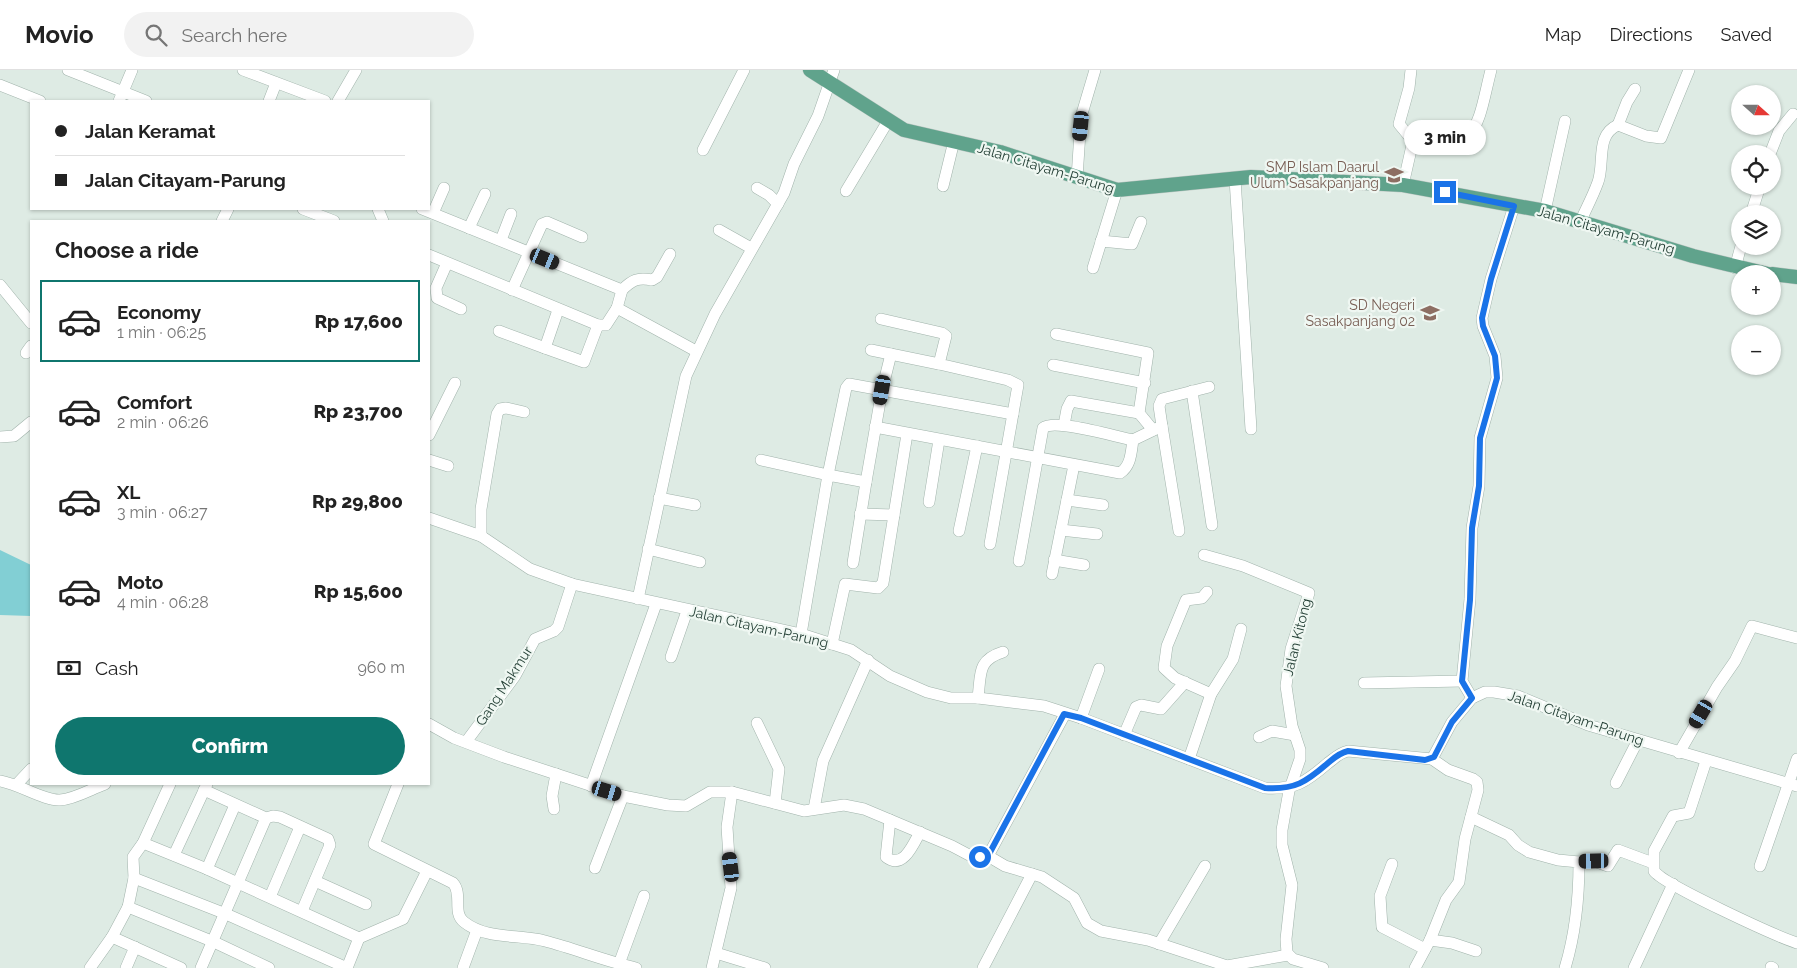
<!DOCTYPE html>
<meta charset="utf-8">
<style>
body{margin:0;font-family:Raleway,sans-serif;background:#f2f2f2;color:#222;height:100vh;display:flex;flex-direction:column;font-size:19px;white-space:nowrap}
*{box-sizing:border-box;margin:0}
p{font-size:16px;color:#767676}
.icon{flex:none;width:28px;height:28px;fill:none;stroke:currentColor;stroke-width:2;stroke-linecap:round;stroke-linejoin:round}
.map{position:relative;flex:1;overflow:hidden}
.sheet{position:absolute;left:30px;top:150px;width:400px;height:565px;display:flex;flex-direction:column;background:#fff;border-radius:0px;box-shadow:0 1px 4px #0004}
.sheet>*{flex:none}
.guide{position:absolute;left:30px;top:30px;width:400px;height:110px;border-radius:0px;box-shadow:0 1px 4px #0004;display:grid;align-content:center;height:110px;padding:0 25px;background:#fff}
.needle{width:32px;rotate:111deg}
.fabs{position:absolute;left:1731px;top:15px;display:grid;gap:10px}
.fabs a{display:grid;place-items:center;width:50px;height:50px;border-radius:50%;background:#fff;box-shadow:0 1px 4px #0004;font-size:25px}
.end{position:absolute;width:22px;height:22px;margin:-11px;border:6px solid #1a73e8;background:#fff;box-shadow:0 0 0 2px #fff}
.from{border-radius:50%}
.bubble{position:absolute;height:35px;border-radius:18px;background:#fff;box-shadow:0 1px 4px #0004;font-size:16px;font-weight:800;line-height:35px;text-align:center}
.car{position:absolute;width:15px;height:30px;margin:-15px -8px;border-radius:6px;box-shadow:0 0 4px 1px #0007;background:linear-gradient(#222 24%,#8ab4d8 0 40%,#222 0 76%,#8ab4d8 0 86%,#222 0)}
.guide b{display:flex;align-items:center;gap:18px;height:48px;font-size:19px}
.guide b+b{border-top:1px solid #e0e0e0}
.guide i{width:12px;height:12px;background:#222}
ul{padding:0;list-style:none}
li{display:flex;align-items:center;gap:15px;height:82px;margin:0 10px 8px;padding:0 15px;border:2px solid transparent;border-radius:0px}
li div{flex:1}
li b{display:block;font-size:19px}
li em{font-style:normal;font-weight:800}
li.selected{border-color:#0f766e}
li>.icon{width:45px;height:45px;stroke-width:1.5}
h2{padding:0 25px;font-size:22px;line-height:60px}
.pay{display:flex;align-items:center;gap:12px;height:55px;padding:0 25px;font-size:19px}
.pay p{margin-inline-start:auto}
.primary-button{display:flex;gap:10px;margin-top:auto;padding:10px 25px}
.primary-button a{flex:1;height:58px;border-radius:30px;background:#0f766e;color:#fff;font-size:20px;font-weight:800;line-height:58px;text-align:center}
header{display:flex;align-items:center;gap:30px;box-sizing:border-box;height:70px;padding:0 25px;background:#fff;border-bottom:1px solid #e0e0e0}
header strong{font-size:24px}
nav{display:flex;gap:28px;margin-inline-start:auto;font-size:18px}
.search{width:350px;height:45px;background:#f2f2f2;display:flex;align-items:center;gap:12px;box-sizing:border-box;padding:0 18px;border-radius:28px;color:#767676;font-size:19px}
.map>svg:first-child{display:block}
.water{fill:#82cfd4}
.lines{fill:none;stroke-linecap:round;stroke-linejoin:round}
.minor-casing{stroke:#a1b3ab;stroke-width:12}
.major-casing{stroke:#c0c8c5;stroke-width:15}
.minor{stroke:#fff;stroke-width:11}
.major{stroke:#60a38c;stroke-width:14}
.route{stroke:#1a73e8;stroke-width:6}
.labels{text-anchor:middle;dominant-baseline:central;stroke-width:4.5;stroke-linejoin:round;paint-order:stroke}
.education-label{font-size:14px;fill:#785e54;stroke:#eff7f2;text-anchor:end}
.street-label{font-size:14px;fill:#1f3b31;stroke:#eff7f2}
</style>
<header>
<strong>Movio</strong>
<div class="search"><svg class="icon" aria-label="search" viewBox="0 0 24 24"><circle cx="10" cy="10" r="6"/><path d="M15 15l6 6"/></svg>Search here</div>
<nav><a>Map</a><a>Directions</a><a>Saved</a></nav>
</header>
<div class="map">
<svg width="1797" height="898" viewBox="0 0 1797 898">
<rect width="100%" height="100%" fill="#deebe4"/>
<polygon class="water" points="0,480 31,495 31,546 0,545"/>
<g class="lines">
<g class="minor-casing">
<g id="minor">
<polyline points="68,0 146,31"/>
<polyline points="243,0 325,31"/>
<polyline points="0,15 40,31"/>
<polyline points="119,31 132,0"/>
<polyline points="269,31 276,13"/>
<polyline points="338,31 356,0"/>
<polyline points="1618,55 1627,32 1635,19"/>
<path d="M 1413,71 C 1480,88 1478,50 1491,0"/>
<polyline points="703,80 744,0"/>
<polyline points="1770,84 1779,61 1793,44"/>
<polyline points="1077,108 1081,47 1095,0"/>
<polyline points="1235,109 1251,359"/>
<polyline points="1403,115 1413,71 1399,54 1409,18 1411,0"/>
<polyline points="943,116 954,71"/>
<polyline points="757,118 769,125 778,134"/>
<polyline points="846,121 888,51"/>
<polyline points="303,139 334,151"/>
<polyline points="378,139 383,151"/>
<polyline points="422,139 622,220 617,238"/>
<polyline points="1545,141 1565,51"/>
<polyline points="433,143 444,118"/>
<polyline points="1751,144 1760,116"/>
<polyline points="222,151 228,139"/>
<path d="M 1580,152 C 1586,139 1593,126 1598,112 C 1605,93 1595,65 1618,55 L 1646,66 L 1661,68 L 1689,0"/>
<polyline points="469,158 485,124"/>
<polyline points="719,160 751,178"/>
<polyline points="501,170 511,144"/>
<polyline points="1101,171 1132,174 1141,152"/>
<polyline points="429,185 598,255 606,255 617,238 696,281"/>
<polyline points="447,193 436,218 437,228 461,239"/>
<polyline points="1093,198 1117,120"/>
<polyline points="1735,198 1741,176"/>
<polyline points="0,215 31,253"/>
<polyline points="512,220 542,154 547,152 582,167"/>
<path d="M 622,220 C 632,210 638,207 652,210 L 657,207 L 670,184"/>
<polyline points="558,240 545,278 584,292 598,255"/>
<polyline points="881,249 942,263 946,266 939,294 1008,310 1018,315 990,474"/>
<polyline points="499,261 545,278"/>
<polyline points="1056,264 1148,283 1139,343 1153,360"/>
<polyline points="871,280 939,294"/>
<polyline points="26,283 31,276"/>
<polyline points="1053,295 1145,313"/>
<polyline points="1192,321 1212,455"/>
<polyline points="1064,355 1067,339 1071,331 1139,343"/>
<polyline points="1162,356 1179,461"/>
<path d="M 875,357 L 1120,403 C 1131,396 1131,383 1133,370 L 1162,356 L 1159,336 L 1162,329 L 1209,317"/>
<polyline points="429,365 455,313"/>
<polyline points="0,367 14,366 31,352"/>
<polyline points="429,390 448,396"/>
<polyline points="761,390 828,405 846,318 849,314 1013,344"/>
<polyline points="659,428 695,435"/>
<polyline points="1067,430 1103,435"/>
<polyline points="929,432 939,370"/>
<polyline points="860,444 894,445 907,364"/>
<path d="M 429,448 L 481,466 L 530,499 L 572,514 L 801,564 L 851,580 L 890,606 L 927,622 L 951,628 L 978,628 L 1044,636 L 1081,648 L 1265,718 C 1295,720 1306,712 1328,693 C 1335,688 1339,683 1348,681 L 1432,689 L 1452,652 L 1472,628 L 1485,622 L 1494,622 L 1518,626 L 1588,655 L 1797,716"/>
<polyline points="1061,460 1097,464"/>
<polyline points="959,461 977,376"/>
<polyline points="481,466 481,439 497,344 500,339 506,338 524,342"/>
<polyline points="648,479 700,492"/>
<polyline points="1204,485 1243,496 1309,523 1291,579 1286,616 1292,656 1300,680 1300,689 1289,721 1282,760 1282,775 1292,815 1286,869 1287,883 1293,889 1323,898"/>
<polyline points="1054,490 1084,495"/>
<path d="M 1019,491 L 1043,358 C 1055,348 1116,367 1133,370"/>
<polyline points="853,493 866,412"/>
<polyline points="1052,504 1074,395"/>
<polyline points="1207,522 1202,528 1186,530 1167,576 1164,598 1175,608 1211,624"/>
<polyline points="638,529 686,306 715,244 784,123 794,94 818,46 834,0"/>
<polyline points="801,564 828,405 866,412 882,320 891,284"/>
<polyline points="832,574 845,514 878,518 883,513 894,445"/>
<polyline points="671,587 687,541"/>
<polyline points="1364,613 1462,611"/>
<path d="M 978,628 C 981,604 977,590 1003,582"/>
<polyline points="1472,628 1462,611 1470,529 1472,458 1479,416 1480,368 1497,308 1495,286 1483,256 1482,248 1491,209 1514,136"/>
<polyline points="1081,648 1099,599"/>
<polyline points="757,653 779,699 775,733"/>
<polyline points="429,654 454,668 504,687 623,726 668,735 686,736 710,722 732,722 804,741 844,735 864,739 952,776 969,785 988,786 1005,796 1042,807 1074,828 1087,853 1101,861 1148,870 1227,896 1288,885"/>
<polyline points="1124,665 1136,637 1141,635 1161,639 1185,612"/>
<polyline points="1259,667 1272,661 1295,665"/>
<polyline points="466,672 515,606 535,569 554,561 558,557 572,514"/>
<polyline points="1679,683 1717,617 1735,591 1752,556 1797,568"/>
<polyline points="1189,689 1211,624 1233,589 1241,559"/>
<path d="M 1706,691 L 1689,743 L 1673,746 L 1654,781 L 1654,801 C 1664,815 1776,866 1797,873"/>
<path d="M 0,711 C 19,714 44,731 60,730 C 75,729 91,719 105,714"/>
<polyline points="1616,713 1638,670"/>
<polyline points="17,714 31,699"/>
<path d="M 398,714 L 374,774 L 453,813 C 463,824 452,843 464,852 C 487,870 518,864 545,871 C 576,879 605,891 636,898"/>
<polyline points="591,716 656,534"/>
<polyline points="204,720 266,748 273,746 280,747 328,769 330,775 302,841"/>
<polyline points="554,739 552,726 556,704"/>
<polyline points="814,739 823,691 868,590"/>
<path d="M 1471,747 L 1509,765 L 1518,775 L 1529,782 L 1558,790 L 1579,792 C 1579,829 1576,862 1565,898"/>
<path d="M 890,750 L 886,787 C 903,800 913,775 920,762"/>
<polyline points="143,773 207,799 359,868"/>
<polyline points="174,785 207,714"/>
<polyline points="988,786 1065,644"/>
<polyline points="1579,792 1594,791 1608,796 1618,780 1653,793"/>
<polyline points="1392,794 1380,826 1382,857 1425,879"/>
<polyline points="1760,796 1797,689"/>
<polyline points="595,798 623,726"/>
<polyline points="207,799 235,735"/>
<polyline points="134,808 226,844 347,898"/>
<polyline points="315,811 366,834"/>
<polyline points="270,827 300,757"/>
<polyline points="128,837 214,872 269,898"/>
<polyline points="112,867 181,898"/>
<polyline points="1430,870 1452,873 1476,881"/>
<polyline points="1159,874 1205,796"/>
<polyline points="716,883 765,898"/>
<polyline points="619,894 644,826"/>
<polyline points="1771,897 1773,898"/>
<polyline points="90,898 112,867 128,837 134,808 133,787 143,773 170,714"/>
<polyline points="126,898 135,877"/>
<polyline points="201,898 266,748"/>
<polyline points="347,898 359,868 403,849 427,801"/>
<polyline points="463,898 477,860"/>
<polyline points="712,898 731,818 727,757 732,722"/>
<polyline points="983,898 1032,804"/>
<polyline points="1415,898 1430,870 1446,830 1459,812 1465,769 1478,720 1477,712 1473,709 1448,700 1432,689"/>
<polyline points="1634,898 1673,814"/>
</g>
</g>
<g class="major-casing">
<g id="major">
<polyline points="810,0 904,60 1000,82 1117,120 1251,107 1403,115 1545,141 1693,186 1768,204"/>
<polyline points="1772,204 1797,207"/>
</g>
</g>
<use href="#minor" class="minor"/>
<use href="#major" class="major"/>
</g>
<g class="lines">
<path class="route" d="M 980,787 L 988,786 L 1064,644 L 1081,648 L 1265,718 C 1295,720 1306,712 1328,693 C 1334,688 1339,683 1348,681 L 1425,690 L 1434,687 L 1452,652 L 1472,628 L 1462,611 L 1470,530 L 1472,458 L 1479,416 L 1480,368 L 1497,308 L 1495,286 L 1483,256 L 1482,248 L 1491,209 L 1514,136 L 1445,122"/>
</g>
<defs>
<g id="school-bare" transform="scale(1.5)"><path d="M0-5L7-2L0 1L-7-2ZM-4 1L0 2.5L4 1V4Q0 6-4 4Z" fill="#8d6e63" stroke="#eff7f2" stroke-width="2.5" paint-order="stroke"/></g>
</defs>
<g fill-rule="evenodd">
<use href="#school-bare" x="1394" y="105"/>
<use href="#school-bare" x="1430" y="243"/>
</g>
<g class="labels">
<g class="education-label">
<text x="1379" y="97">SMP Islam Daarul<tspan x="1379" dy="16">Ulum Sasakpanjang</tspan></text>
<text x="1415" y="235">SD Negeri<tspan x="1415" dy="16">Sasakpanjang 02</tspan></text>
</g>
<g class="street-label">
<text transform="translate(1046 98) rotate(17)">Jalan Citayam-Parung</text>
<text transform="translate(1606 160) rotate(16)">Jalan Citayam-Parung</text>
<text transform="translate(759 557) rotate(13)">Jalan Citayam-Parung</text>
<text transform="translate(1297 567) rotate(-76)">Jalan Kitong</text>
<text transform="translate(504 616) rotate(-57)">Gang Makmur</text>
<text transform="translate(1576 648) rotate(19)">Jalan Citayam-Parung</text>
</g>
</g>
</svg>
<div class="fabs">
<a><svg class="needle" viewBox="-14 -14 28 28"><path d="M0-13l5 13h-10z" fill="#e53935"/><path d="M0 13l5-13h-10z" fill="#767676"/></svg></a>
<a><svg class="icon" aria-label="locate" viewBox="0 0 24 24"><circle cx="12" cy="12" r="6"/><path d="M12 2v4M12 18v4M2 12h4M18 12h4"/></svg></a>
<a><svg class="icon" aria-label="layers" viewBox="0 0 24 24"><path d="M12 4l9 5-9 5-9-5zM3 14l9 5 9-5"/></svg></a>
<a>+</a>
<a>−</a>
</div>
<i class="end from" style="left:980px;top:787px"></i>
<i class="end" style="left:1445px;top:122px"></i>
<div class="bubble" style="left:1404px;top:50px;width:82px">3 min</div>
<i class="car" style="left:1081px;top:56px;rotate:186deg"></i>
<i class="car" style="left:545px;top:189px;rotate:112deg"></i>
<i class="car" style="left:882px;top:320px;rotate:190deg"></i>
<i class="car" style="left:1701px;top:644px;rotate:210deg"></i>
<i class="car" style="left:607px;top:721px;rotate:107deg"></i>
<i class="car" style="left:1594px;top:791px;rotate:269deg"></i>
<i class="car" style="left:731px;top:797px;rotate:353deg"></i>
<div class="guide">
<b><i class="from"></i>Jalan Keramat</b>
<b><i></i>Jalan Citayam-Parung</b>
</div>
<section class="sheet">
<h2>Choose a ride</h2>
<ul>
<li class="selected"><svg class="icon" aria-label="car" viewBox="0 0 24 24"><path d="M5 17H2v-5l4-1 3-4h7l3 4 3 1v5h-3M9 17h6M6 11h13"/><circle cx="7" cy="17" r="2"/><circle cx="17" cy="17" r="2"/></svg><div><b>Economy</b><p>1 min · 06:25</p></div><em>Rp 17,600</em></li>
<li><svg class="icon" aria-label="car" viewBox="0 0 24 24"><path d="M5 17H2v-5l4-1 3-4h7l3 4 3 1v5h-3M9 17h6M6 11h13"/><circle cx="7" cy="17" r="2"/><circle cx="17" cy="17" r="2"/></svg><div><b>Comfort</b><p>2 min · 06:26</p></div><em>Rp 23,700</em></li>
<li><svg class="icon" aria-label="car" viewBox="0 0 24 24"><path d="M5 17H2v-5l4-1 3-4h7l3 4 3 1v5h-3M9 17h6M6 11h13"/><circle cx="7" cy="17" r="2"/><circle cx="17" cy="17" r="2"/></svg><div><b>XL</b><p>3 min · 06:27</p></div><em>Rp 29,800</em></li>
<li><svg class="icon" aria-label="car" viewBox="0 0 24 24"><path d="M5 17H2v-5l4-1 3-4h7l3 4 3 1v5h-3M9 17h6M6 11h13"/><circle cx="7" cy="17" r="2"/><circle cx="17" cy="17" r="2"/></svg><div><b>Moto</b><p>4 min · 06:28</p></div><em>Rp 15,600</em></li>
</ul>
<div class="pay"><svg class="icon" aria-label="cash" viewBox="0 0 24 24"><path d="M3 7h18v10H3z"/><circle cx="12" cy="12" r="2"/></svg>Cash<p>960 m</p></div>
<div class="primary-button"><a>Confirm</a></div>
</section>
</div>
